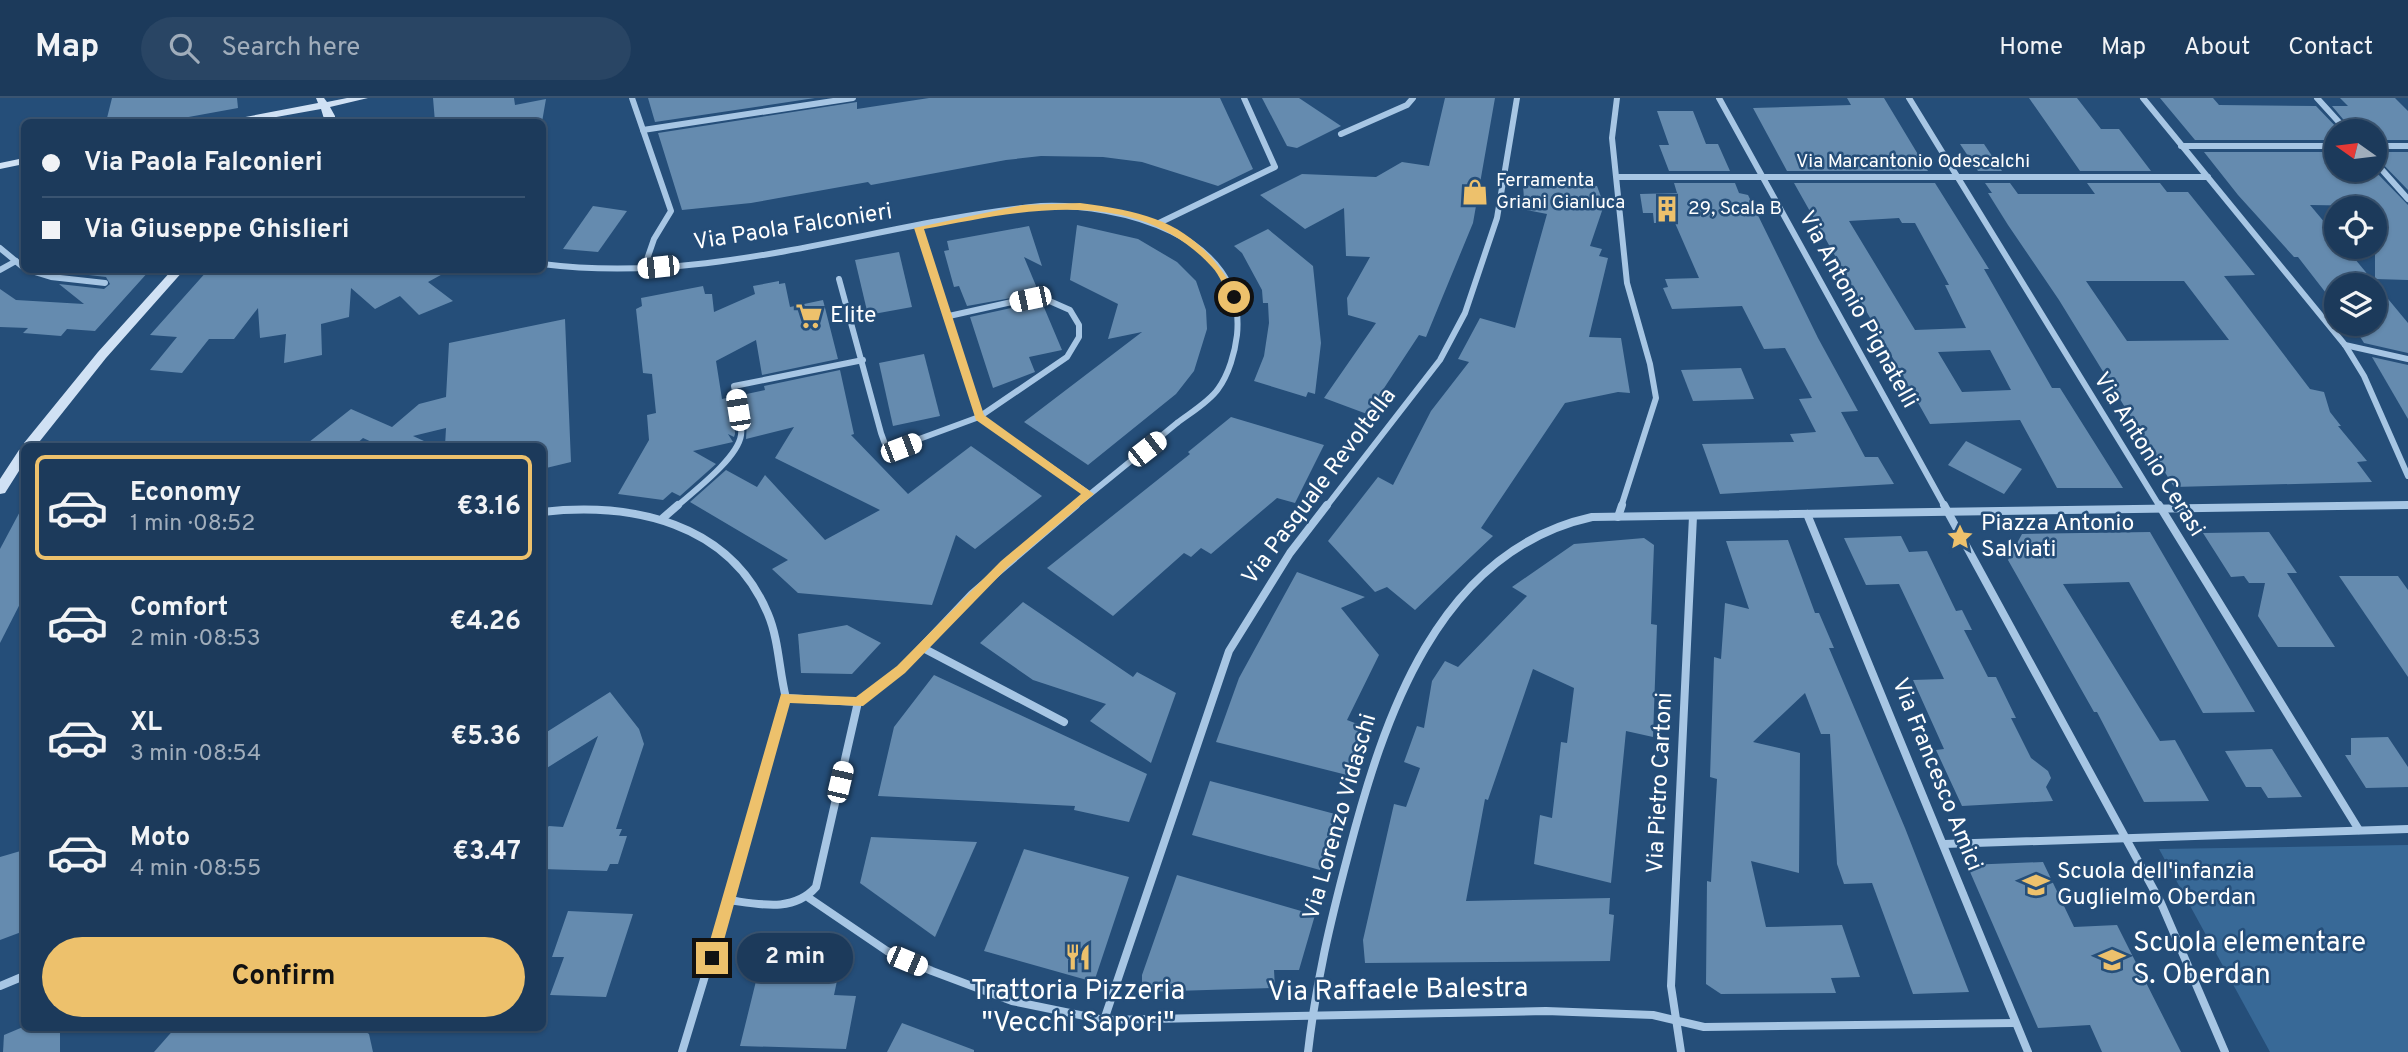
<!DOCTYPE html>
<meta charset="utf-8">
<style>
body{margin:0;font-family:Overpass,sans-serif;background:#294564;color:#f1f3f6;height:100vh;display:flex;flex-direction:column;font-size:26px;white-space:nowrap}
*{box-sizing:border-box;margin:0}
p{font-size:23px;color:#a0adbb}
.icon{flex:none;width:38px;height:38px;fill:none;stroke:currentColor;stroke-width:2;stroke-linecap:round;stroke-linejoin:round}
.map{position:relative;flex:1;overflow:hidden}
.side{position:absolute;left:21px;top:345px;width:525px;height:588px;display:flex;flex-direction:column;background:#1c3a5b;border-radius:10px;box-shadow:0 2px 5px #0004,0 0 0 2px #3a5471}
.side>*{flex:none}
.guide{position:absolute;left:21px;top:21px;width:525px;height:154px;border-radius:10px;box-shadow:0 2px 5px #0004,0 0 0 2px #3a5471;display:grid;align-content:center;height:154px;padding:0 21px;background:#1c3a5b}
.needle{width:46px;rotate:284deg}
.controls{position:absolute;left:2324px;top:21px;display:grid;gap:14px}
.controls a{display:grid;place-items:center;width:63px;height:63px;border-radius:50%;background:#1c3a5b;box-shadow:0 2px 5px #0004,0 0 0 2px #3a5471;font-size:35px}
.end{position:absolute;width:32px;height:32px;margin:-16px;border:9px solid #edc16c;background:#111;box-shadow:0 0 0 4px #111}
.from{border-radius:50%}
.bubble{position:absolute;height:49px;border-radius:24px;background:#1c3a5b;box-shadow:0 2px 5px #0004,0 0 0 2px #3a5471;font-size:23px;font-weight:700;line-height:49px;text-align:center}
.car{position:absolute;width:21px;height:42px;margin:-21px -10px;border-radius:9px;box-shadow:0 0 5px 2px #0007;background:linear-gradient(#fff 24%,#345 0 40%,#fff 0 76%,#345 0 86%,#fff 0)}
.guide b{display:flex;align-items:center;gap:24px;height:66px;font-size:26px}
.guide b+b{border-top:2px solid #3a5471}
.guide i{width:18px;height:18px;background:#f1f3f6}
ul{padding:12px 0 0;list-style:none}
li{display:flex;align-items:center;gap:21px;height:105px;margin:0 14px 10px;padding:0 7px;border:4px solid transparent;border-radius:10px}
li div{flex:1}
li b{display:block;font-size:26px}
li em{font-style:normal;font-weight:700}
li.selected{border-color:#edc16c}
li>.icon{width:63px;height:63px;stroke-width:1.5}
.cta{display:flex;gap:14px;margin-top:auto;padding:14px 21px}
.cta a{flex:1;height:80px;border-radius:42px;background:#edc16c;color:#111;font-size:28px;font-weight:700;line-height:80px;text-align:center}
header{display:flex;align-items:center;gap:42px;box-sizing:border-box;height:98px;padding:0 35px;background:#1c3a5b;border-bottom:2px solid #3a5471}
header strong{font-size:33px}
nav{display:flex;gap:38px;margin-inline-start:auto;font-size:24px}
.search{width:490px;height:63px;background:#294564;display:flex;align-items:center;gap:18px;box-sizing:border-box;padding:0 24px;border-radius:38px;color:#a0adbb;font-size:26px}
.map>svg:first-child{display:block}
.green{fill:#386997}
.building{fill:#658baf;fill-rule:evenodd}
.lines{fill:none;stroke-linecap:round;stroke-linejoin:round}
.street-far1{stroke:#a7c6e4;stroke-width:6}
.street{stroke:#a7c6e4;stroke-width:8}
.secondary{fill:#d0e1f4;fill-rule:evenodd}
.route{fill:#edc16c}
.labels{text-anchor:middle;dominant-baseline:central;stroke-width:5;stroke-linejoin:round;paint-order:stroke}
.far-street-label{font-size:19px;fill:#fff;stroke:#254e79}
.far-poi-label{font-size:19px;fill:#fff;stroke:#254e79;text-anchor:start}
.street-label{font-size:23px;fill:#fff;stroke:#254e79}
.poi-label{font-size:23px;fill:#fff;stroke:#254e79;text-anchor:start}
.near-poi-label{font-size:28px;fill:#fff;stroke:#254e79;text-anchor:start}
.near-street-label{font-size:28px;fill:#fff;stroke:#254e79}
</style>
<header>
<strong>Map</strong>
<div class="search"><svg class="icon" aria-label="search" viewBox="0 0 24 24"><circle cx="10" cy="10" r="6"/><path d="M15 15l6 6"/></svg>Search here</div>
<nav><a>Home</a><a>Map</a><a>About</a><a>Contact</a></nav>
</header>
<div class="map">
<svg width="2408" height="954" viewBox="0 0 2408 954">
<rect width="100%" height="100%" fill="#254e79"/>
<polygon class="green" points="2408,747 2408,954 2270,954 2159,751"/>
<g class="building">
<polygon points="112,0 237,0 238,10 161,24 106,24"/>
<polygon points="433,0 514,0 515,7 546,1 542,24 435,24"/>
<polygon points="648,0 815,0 655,24"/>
<polygon points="929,0 1220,0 1253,71 1218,88 1142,64 1103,59 1041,58 1006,62 871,87 868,84 751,105 682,112 658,35 857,4 857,11"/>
<polygon points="1262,0 1299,0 1341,28 1297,50 1287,48"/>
<polygon points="1445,0 1495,0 1473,125 1426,239 1419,237 1367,316 1324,300 1376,225 1348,217 1347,200 1370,159 1346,158 1344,110 1305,131 1260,97 1302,76 1376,79 1402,64 1429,68"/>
<polygon points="1847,0 1884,0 1928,73 1787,73 1753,10 1851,7"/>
<polygon points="2029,0 2077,0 2101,31 2119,31 2151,73 2080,73"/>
<polygon points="2160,0 2213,0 2219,7 2316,8 2340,33 2336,33 2336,42 2195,42"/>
<polygon points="2340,0 2395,0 2408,13 2408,42 2375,42 2375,33 2353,33 2332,8 2348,8"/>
<polygon points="1657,13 1693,13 1706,46 1718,46 1730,73 1669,73 1659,47 1669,47"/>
<polygon points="1960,46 1984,46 2002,73 1978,73"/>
<polygon points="2204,54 2336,54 2336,72 2374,72 2408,107 2408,182 2375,181 2375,108 2310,107 2336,138 2336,149 2345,149 2408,225 2408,255 2364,245 2352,226 2375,226 2375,187 2336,187 2336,208 2298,159 2294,159 2238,97"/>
<polygon points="2375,54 2408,54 2408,92 2375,58"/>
<polygon points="1674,85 1735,85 1739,95 1748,97 1818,240 1858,313 1841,314 1865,359 1878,359 1894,386 1720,396 1702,346 1794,344 1790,336 1816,334 1799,301 1812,300 1785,250 1764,251 1742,208 1672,211 1663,190 1668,189 1665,181 1699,180 1675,125 1654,125 1653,115 1643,115 1640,96 1677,95"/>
<path d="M 1794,85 L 1935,85 L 1989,171 L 1984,171 L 2052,290 L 2060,290 L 2123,390 L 2057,390 L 2020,322 L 1930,326 ZM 1899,120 L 1902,125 L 1915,125 L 1949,187 L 1945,187 L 1966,230 L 1915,232 L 1849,123 ZM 1990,252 L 2011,292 L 1962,294 L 1938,254 Z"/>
<path d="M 1985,85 L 2010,85 L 2018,96 L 2095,96 L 2087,85 L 2160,85 L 2167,94 L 2188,94 L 2255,177 L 2224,178 L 2310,291 L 2324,294 L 2330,314 L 2341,328 L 2338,328 L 2367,363 L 2357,364 L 2372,384 L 2174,389 L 2059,202 L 2008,127 L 1988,95 L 1992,95 ZM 2086,183 L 2184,183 L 2229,242 L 2127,243 Z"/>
<polygon points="1523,87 1597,88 1604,107 1590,148 1602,151 1599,158 1608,160 1589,239 1621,240 1630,295 1618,294 1565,305 1481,430 1493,438 1415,512 1387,489 1375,494 1328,443 1378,379 1393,387 1431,313 1469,264 1458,261 1480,220 1515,230 1547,116 1521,111 1524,101"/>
<polygon points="593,108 627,113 598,154 563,151"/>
<polygon points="1077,127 1138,141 1177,164 1196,183 1206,212 1207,231 1194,273 1176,296 1088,367 1024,324 1142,234 1108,241 1118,206 1070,182"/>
<polygon points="1029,128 1042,168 1024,159 1039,195 967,208 959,188 954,189 944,153 949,152 947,143"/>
<polygon points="1268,131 1313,168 1321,245 1315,296 1308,294 1306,299 1254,283 1264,258 1269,225 1268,205 1263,205 1262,192 1242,155 1234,148"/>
<polygon points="899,154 912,209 868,217 855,162"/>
<polygon points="46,172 150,172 95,233 67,231 61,238 23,235 28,230 0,229 0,191 16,202 84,206 59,186 104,191 110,186 106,179"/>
<polygon points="208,172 450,172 428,184 453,203 419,217 400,198 375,211 351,190 349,219 321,226 322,257 284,265 286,236 260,240 258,210 234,241 209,241 182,275 150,272 177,239 150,237"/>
<polygon points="779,183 779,186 785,185 790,209 823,202 838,261 762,277 756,242 716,263 722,301 731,299 734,313 735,336 734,339 728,336 733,344 693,353 716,366 680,398 672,394 663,402 618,396 649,342 647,317 656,315 652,276 643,275 636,211 642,208 641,200 703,188 705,196 712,196 714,214 755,196 753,188"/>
<polygon points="1030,206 1043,207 1062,252 1029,259 1035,274 993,290 970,219"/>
<polygon points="565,221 571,364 542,371 542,348 445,348 446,330 413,338 435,348 370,348 374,345 363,340 354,348 304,348 351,311 392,329 419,306 446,299 449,245"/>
<polygon points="924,256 940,318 893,328 879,265"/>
<polygon points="2372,259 2408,267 2408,321"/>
<polygon points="1741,270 1754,301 1693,303 1681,272"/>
<polygon points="840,272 854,336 851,337 908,396 971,348 1042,398 975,451 956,437 932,507 798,495 772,471 788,462 690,404 726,372 757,389 765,377 825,442 880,412 775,360 794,329 746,341 747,324 742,297 765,292 764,288"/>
<polygon points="1231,319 1324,347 1295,405 1277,400 1211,456 1201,450 1191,459 1184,455 1113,518 1047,470 1190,356 1188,354"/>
<polygon points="1966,343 2022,371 2004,396 1948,367"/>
<polygon points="24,406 24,498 0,545 0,451"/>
<polygon points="2150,434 2255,614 2203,615 2129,484 2063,486 2160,643 2175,642 2209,703 2144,704 2097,614 2094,614 2008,462 2022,436"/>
<polygon points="2269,434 2297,475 2287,475 2335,549 2278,549 2258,518 2265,485 2249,485 2244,478 2231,479 2203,435"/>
<polygon points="1901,438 1909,454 1927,453 1956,513 1962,512 1972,532 1964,532 1988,579 1996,579 2016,620 2011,620 2031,660 2048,673 2051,680 2046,689 2053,703 1962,708 1936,652 1944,651 1913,582 1944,581 1899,486 1866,487 1844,440"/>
<polygon points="1644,440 1654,447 1651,526 1657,527 1653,639 1626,633 1611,785 1534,766 1540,717 1552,720 1561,644 1567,645 1574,590 1533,571 1488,702 1485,701 1466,803 1610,800 1609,816 1614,817 1610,863 1365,865 1363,842 1394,706 1406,709 1420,670 1404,664 1417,628 1424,630 1432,583 1445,563 1458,569 1527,498 1512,489 1574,446"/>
<polygon points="1788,442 1815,515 1819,515 1834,550 1829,550 1905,730 1969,894 1913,896 1872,785 1844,786 1837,766 1830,636 1821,636 1805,595 1753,644 1800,655 1799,775 1751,763 1766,829 1842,827 1860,879 1831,880 1836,895 1721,896 1706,886 1707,783 1711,784 1717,681 1710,679 1714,559 1721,561 1725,505 1749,511 1726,443"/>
<polygon points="1297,474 1365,499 1341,510 1379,557 1347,622 1360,627 1347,677 1216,644 1239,580"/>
<polygon points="2339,478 2398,478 2408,492 2408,579"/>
<polygon points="1023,504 1133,579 1137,574 1176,595 1151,665 1090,623 1106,606 1033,582 980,545"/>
<polygon points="847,527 881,545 852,576 801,575 798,536"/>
<polygon points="934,577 1147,676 1129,724 1074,712 1075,708 878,698 894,629"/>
<polygon points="610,594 639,631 644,646 616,731 622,731 619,738 627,738 618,766 610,766 607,773 542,771 542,734 549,728 563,729 598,638 542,673 542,637"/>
<polygon points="2388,639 2408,669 2408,689 2366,690 2345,657 2351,657 2351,640"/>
<polygon points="2272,651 2302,699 2268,700 2261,689 2246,689 2225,653"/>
<polygon points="1210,683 1335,716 1320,772 1192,737"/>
<polygon points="871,739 977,744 935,839 860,785"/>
<polygon points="1024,751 1129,779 1094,884 984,853"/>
<polygon points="24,752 24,833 0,842 0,759"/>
<polygon points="2043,764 2074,829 2117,827 2181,954 2102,954 2090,927 2038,930 1967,767"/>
<polygon points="1177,777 1315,817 1299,872 1274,872 1275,890 1142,894 1142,877"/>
<polygon points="568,813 633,816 606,899 550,897 564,859 552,859"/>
<polygon points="758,875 838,878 834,897 856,898 846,951 740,948"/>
<polygon points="902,925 974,952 974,954 887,954"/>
<polygon points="23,929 60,929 60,954 3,954 4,937"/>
<polygon points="176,929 358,929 369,936 373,954 154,954"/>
</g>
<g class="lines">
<g class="street-far1">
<polyline points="632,0 671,113 654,141 644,170"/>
<polyline points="1617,0 1612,40 1627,185 1650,266 1656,300 1621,409"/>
<polyline points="1719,0 1945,409"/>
<polyline points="1909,0 2160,409"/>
<polyline points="2143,0 2345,247 2364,278 2408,378"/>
<polyline points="2317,0 2347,33"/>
<polyline points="643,32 853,0"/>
<polyline points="1341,36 1407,7 1413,0"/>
<polyline points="2181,48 2336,48"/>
<polyline points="2375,48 2408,48"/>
<polyline points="2375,64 2408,101"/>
<polyline points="1619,79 2208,79"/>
<polyline points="1159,125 1275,69 1244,0"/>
<polyline points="919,130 979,319 1089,396"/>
<polyline points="0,150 24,170"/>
<path d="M 542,166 C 718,188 870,125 1041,108 C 1118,105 1247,136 1237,237 C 1235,254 1229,276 1218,291 C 1209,304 1190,315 1177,325 C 1143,353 1109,381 1074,409"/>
<polyline points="0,172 16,163"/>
<polyline points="28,172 51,179 105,185"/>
<polyline points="839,181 881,335 885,346 892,351 979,319 1067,259 1079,239 1079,227 1070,212 1045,201 1030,200 949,218"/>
<polyline points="2345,247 2408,261"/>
<path d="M 676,409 C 694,393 738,360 741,337 C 743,320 737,304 734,288 L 863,262"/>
<polyline points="1326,409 1440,262 1465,215 1497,120 1517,0"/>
<polyline points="2301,409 2408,407"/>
</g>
<g class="street">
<polyline points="1944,407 2161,805 2225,954"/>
<polyline points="2159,407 2359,732"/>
<path d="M 542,414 C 632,404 730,424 768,516 C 779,542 779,573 786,600"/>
<polyline points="1807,416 2028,954"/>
<polyline points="1618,419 1622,407"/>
<polyline points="663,420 678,407"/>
<polyline points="923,550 1064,624"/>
<path d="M 786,600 L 858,604 L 816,789 C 793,815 759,806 728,802 Z"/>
<polyline points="858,604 901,571 972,496 1076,407"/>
<polyline points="1944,746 2408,731"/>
<polyline points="809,800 887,853 932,873 1012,903 1104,922 1546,913 1653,917 1704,929 2015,925"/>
<polyline points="0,888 24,878"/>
<polyline points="1104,922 1229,553 1290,455 1327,407"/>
<polyline points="682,954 728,802"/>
<path d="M 1308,954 C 1316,884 1330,825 1348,757 C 1383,622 1437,453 1592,419 L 2408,407"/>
<polyline points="1681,954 1671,888 1693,418"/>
</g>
<g class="secondary">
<polygon points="316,0 324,0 327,4 347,0 368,0 330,9 335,18 335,24 325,24 321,11 249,24 230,24 235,21 318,5"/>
<polygon points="24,60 24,66 0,71 0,65"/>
<polygon points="172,172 184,172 106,260 36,348 24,348 24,365 5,395 0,396 0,381 19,352 24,350 24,345 98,254"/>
</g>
</g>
<path class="route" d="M 1080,105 C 1158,115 1198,128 1239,199 L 1231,201 C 1224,191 1220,177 1212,169 C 1136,85 1020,113 924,131 L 984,317 L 1094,396 L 1008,469 L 905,575 L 863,608 L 790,605 L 719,860 L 716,864 L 707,864 L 705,860 L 781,596 L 856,599 L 897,568 L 1001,463 L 1081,396 L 976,322 L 914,130 L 1023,107 Z"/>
<defs>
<g id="shop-bare" transform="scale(2.1)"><path d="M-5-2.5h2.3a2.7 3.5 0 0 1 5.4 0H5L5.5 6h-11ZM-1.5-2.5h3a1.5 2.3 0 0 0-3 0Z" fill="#edc16c" stroke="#254e79" stroke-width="2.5" paint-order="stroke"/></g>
<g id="building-bare" transform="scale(2.1)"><path d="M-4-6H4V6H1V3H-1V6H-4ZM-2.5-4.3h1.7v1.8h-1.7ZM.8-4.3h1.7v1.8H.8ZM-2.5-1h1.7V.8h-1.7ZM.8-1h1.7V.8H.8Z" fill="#edc16c" stroke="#254e79" stroke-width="2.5" paint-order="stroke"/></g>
<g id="supermarket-bare" transform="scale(2.1)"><path d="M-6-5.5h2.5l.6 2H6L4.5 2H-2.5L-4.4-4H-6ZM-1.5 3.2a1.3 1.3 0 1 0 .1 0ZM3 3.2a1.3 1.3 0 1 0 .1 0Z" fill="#edc16c" stroke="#254e79" stroke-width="2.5" paint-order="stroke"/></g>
<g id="sight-bare" transform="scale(2.1)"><path d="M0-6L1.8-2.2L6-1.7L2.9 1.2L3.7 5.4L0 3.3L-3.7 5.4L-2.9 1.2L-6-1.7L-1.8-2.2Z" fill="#edc16c" stroke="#254e79" stroke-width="2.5" paint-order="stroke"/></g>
<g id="school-bare" transform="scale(2.1)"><path d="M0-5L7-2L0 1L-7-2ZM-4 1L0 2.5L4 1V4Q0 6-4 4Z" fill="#edc16c" stroke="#254e79" stroke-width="2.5" paint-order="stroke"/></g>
<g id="restaurant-bare" transform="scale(2.1)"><path d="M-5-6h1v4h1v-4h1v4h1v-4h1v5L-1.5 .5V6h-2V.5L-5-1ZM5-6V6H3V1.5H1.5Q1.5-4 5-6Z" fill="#edc16c" stroke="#254e79" stroke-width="2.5" paint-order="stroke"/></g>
</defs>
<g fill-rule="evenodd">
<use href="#shop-bare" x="1475" y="94"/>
<use href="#building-bare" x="1667" y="111"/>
<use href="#supermarket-bare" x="809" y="218"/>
<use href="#sight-bare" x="1960" y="439"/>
<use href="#school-bare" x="2036" y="787"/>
<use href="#restaurant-bare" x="1078" y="859"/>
<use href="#school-bare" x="2112" y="862"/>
</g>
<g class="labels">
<g class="far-street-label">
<text x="1913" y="64">Via Marcantonio Odescalchi</text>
</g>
<g class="far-poi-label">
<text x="1496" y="83">Ferramenta<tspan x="1496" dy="22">Griani Gianluca</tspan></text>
<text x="1688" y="111">29, Scala B</text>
</g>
<g class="street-label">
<text transform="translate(793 130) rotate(-9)">Via Paola Falconieri</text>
<text transform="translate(1857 212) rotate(61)">Via Antonio Pignatelli</text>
<text transform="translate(2148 357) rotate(58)">Via Antonio Cerasi</text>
<text transform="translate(1320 389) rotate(-53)">Via Pasquale Revoltella</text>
<text transform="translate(1936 677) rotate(68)">Via Francesco Amici</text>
<text transform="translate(1661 685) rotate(-87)">Via Pietro Cartoni</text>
<text transform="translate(1341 719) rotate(-74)">Via Lorenzo Vidaschi</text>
</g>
<g class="poi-label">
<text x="830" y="218">Elite</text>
<text x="1981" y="426">Piazza Antonio<tspan x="1981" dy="26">Salviati</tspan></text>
<text x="2057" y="774">Scuola dell'infanzia<tspan x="2057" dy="26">Guglielmo Oberdan</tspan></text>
</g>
<g class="near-poi-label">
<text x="2133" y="846">Scuola elementare<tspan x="2133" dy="32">S. Oberdan</tspan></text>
<text x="1078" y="894" text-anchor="middle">Trattoria Pizzeria<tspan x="1078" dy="32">"Vecchi Sapori"</tspan></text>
</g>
<g class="near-street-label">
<text transform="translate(1398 893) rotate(-1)">Via Raffaele Balestra</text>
</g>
</g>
</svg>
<div class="controls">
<a><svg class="needle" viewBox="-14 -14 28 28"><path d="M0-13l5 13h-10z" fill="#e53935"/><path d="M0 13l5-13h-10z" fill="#a0adbb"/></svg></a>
<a><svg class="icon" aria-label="locate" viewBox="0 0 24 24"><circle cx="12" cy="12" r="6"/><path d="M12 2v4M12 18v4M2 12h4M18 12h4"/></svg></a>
<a><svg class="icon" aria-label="layers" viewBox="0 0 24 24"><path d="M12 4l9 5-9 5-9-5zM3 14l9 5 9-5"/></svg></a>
</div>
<i class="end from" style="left:1234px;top:199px"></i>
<i class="end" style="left:712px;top:860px"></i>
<div class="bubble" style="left:737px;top:835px;width:116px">2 min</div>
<i class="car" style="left:658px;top:169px;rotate:264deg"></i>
<i class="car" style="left:1030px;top:201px;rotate:258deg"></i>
<i class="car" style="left:738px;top:312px;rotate:351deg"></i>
<i class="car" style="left:901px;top:350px;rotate:69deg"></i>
<i class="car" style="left:1147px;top:351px;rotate:52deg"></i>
<i class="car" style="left:840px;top:684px;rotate:13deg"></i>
<i class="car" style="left:907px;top:863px;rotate:113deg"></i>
<div class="guide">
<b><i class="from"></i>Via Paola Falconieri</b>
<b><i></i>Via Giuseppe Ghislieri</b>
</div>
<section class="side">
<ul>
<li class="selected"><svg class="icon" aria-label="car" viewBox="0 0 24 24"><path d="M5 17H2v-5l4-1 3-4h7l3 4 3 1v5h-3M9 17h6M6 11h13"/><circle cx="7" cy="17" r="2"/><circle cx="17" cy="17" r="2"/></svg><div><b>Economy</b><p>1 min · 08:52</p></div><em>€3.16</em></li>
<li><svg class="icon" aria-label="car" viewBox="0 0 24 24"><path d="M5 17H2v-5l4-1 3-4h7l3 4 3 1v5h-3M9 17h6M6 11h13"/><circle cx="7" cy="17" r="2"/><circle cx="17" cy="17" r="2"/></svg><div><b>Comfort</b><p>2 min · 08:53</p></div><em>€4.26</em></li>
<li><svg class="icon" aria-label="car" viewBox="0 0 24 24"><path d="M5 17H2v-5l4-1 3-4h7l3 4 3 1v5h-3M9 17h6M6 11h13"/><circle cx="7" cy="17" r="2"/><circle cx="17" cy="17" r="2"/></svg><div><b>XL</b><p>3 min · 08:54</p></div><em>€5.36</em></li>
<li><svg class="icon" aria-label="car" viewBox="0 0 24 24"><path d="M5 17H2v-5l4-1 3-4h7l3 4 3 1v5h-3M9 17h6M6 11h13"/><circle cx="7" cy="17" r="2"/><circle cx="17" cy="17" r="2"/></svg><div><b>Moto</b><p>4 min · 08:55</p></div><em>€3.47</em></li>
</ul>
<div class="cta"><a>Confirm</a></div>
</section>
</div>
